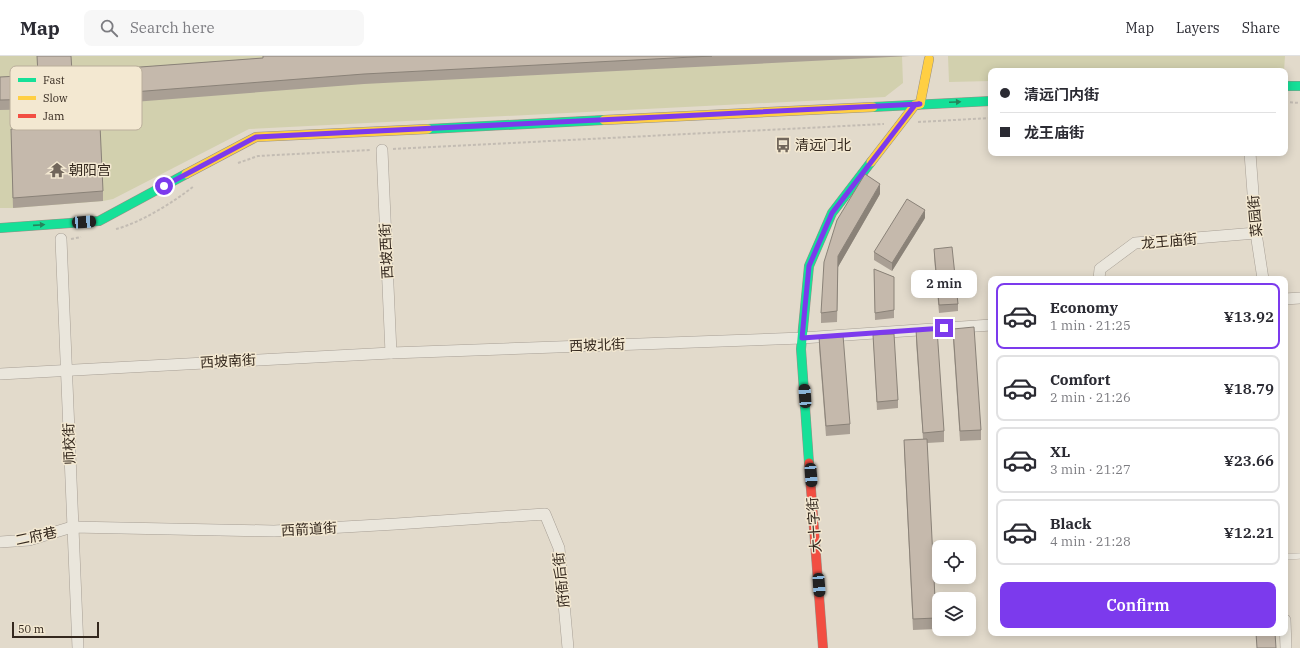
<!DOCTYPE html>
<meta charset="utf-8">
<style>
body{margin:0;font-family:"IBM Plex Serif","Noto Sans SC",serif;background:#f7f7f7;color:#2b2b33;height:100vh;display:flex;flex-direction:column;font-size:15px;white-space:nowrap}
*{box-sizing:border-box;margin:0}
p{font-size:13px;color:#7c7c81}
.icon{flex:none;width:22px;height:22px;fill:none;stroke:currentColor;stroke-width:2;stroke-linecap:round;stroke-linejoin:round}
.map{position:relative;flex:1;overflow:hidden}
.panel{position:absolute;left:988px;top:220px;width:300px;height:360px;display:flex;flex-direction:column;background:#fff;border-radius:8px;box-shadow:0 2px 10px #0003}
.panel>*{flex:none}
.guide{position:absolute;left:988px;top:12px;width:300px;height:88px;border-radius:8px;box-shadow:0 2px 10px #0003;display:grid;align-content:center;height:88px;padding:0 12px;background:#fff}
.fabs{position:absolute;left:932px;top:484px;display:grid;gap:8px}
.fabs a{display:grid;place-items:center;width:44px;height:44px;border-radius:8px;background:#fff;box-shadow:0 2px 10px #0003;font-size:20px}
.scale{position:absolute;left:12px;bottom:10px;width:87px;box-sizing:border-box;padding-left:4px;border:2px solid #34281e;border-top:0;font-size:11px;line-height:14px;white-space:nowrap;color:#34281e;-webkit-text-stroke:3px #f3e8d1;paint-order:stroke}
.end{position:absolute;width:18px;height:18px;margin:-9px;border:5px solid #7c3aed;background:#fff;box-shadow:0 0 0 2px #fff}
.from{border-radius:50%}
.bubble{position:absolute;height:28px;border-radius:8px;background:#fff;box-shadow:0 2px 10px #0003;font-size:13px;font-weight:600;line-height:28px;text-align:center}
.car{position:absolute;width:12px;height:24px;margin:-12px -6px;border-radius:5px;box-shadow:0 0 3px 1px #0007;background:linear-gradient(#222 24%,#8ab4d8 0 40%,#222 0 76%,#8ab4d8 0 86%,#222 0)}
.guide b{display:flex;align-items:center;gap:14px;height:38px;font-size:15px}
.guide b+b{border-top:1px solid #e1e1e2}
.guide i{width:10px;height:10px;background:#2b2b33}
ul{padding:7px 0 0;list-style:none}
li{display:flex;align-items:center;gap:12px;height:66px;margin:0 8px 6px;padding:0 4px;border:2px solid #e1e1e2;border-radius:8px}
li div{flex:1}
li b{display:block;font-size:15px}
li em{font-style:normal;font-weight:600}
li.on{border-color:#7c3aed}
li>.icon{width:36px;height:36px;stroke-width:1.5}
.cta{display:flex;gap:8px;margin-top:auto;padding:8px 12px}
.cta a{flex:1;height:46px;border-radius:8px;background:#7c3aed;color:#fff;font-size:16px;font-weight:600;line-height:46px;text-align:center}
header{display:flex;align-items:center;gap:24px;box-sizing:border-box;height:56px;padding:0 20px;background:#fff;border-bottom:1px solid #e1e1e2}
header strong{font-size:19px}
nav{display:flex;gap:22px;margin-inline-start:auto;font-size:14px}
.search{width:280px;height:36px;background:#f7f7f7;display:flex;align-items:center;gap:10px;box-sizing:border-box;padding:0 14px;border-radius:8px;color:#7c7c81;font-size:15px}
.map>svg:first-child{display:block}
.green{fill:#d2d0ae}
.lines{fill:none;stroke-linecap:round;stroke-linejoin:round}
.lane-casing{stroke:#a79f95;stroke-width:6}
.street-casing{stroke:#a79f95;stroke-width:12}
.fast-casing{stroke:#978f84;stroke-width:10}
.slow-casing{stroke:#978f84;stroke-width:10}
.jam-casing{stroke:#978f84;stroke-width:10}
.path{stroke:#c3bcb3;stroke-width:2;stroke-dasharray:3 2;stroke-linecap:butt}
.lane{stroke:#eae6dc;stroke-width:5.5}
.street{stroke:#eae6dc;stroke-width:11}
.fast{stroke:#16e098;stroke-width:9}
.slow{stroke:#ffcf43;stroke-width:9}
.jam{stroke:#f24e42;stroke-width:9}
.wall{fill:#a99f94}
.shaded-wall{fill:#8a8278}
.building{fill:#c5b9ac;stroke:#8a8278}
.oneway{fill:#25845b}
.route{stroke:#7c3aed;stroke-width:5}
.labels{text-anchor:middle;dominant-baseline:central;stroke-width:3;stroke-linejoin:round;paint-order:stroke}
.poi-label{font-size:14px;fill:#34281e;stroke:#f3e8d1;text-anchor:start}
.street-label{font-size:14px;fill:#34281e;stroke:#f3e8d1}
.key{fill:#f3e8d1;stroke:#baae9b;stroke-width:1}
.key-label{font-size:11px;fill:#34281e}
</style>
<header>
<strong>Map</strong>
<div class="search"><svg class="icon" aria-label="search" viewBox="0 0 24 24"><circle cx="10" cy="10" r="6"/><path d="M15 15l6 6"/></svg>Search here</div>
<nav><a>Map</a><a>Layers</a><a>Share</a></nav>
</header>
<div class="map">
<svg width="1300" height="592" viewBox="0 0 1300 592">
<rect width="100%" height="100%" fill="#e2dacb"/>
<g class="green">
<polygon points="0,0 902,0 903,27 885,41 249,73 113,143 103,145 13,152 0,152"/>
<polygon points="948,0 1285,0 1284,15 991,15 991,25 949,26"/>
</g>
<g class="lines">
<g class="lane-casing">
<polyline id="lane" points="1285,501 1300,500"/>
</g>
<g class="street-casing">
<g id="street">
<polyline points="382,94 391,297"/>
<polyline points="1250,97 1256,177 1263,223"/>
<polyline points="61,183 78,592"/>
<polyline points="1099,223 1100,213 1135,187 1256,177"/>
<polyline points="1285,243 1300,242"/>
<polyline points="0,318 391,297 802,282 991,269"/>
<polyline points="0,486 29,484 72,471 274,475 396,468 545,458 559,492 568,592"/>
<polyline points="1285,564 1286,592"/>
</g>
</g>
<g class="fast-casing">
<g id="fast">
<polyline points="1285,30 1300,30"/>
<polyline points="873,51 991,45"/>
<polyline points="428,73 604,64"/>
<polyline points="0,172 99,165 186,118"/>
<polyline points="809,407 801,293 809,210 832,157 871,106"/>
</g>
</g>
<g class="slow-casing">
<g id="slow">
<polyline points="920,48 929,3"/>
<polyline points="604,64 873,51"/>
<polyline points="871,106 915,49 920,48"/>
<polyline points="186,118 256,81 428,73"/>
</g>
</g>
<g class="jam-casing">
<polyline id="jam" points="809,407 823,592"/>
</g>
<g class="path">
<polyline points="1285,46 1300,47"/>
<polyline points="918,66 991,62"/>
<polyline points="393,93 884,68"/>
<polyline points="238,107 258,100 371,94"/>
<path d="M 116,173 C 140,167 174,146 194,130"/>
<polyline points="71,183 81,181"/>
</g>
<use href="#lane" class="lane"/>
<use href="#street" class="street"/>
<use href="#fast" class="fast"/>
<use href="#slow" class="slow"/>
<use href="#jam" class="jam"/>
</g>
<g class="wall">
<polygon points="37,0 72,16 263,2 263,0 910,0 364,28 43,53 0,54 0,21 38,19"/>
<polygon points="11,84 103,135 103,145 13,152"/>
<polygon points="880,138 838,211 837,266 821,267 821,257 837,164"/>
<polygon points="925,162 892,215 874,204 874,196"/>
<polygon points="934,193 958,248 958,255 939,257 934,201"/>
<polygon points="874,213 894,221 894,262 875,264"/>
<polygon points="953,273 981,374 981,384 960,385 953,283"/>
<polygon points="916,274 944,375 944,386 927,387 936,562 936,573 913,574 904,394 904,384 923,383 916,285"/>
<polygon points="873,279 898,344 898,352 877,354"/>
<polygon points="819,281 850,368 850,378 826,380 819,291"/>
</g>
<g class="shaded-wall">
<polygon points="880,128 880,138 838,211 837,266 838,200"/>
<polygon points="925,154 925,162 892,215 892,207"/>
</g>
<g class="building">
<polygon points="37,0 71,0 72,16 263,2 263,0 712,0 364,18 43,43 0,44 0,21 38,19"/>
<polygon points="100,69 103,135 13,142 11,73"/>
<polygon points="865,118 880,128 838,200 837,255 821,257 824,206 837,164"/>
<polygon points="907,143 925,154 892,207 874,196"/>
<polygon points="952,191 958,248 939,249 934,193"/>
<polygon points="874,213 894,221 894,254 875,257"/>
<polygon points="974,271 981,374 960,375 953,273"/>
<polygon points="937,273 944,375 923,377 916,274"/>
<polygon points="894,278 898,344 877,346 873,279"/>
<polygon points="843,279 850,368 826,370 819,281"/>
<polygon points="927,383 936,562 913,563 904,384"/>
<polygon points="1256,577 1275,577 1276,592 1257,592"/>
</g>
<defs><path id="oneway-solid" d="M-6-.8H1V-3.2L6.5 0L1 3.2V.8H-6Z"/></defs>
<g class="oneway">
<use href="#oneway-solid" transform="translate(955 46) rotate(-3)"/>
<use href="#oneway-solid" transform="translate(39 169) rotate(-4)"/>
</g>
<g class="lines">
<polyline class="route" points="164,130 256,81 920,48 915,49 832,157 809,210 802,282 944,272"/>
</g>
<defs>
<g id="bus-bare" transform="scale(1.2)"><path d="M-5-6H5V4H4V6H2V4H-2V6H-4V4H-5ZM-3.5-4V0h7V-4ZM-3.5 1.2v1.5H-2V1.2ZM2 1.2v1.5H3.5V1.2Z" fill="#71665b" stroke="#f3e8d1" stroke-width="2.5" paint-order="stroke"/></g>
<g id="temple-bare" transform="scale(1.2)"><path d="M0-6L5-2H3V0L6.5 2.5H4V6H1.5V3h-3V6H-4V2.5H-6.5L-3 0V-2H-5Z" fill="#71665b" stroke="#f3e8d1" stroke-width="2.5" paint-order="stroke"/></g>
</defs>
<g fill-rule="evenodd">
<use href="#bus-bare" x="783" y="89"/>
<use href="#temple-bare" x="57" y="114"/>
</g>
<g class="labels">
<g class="poi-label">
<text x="795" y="89">清远门北</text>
<text x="69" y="114">朝阳宫</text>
</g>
<g class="street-label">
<text transform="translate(1255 160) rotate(-95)">菜园街</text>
<text transform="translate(1169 185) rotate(-5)">龙王庙街</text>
<text transform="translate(386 195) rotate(-93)">西坡西街</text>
<text transform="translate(597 289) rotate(-2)">西坡北街</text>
<text transform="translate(228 305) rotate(-3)">西坡南街</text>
<text transform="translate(69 388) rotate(-92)">师校街</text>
<text transform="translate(814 469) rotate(-94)">大十字街</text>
<text transform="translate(309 473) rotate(-3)">西箭道街</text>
<text transform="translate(36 480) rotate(-12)">二府巷</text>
<text transform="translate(561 524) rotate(-96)">府衙后街</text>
</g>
</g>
<rect x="10" y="10" width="132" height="64" rx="6" class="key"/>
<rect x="18" y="22" width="18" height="4" fill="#16e098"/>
<rect x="18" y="40" width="18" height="4" fill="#ffcf43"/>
<rect x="18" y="58" width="18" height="4" fill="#f24e42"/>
<g class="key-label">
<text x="43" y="28">Fast</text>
<text x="43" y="46">Slow</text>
<text x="43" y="64">Jam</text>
</g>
</svg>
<div class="fabs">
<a><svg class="icon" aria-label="locate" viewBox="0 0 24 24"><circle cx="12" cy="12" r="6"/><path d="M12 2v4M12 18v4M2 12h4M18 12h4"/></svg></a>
<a><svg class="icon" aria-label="layers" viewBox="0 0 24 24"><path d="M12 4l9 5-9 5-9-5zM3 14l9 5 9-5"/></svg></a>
</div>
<div class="scale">50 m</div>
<i class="end from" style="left:164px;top:130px"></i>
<i class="end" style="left:944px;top:272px"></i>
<div class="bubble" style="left:911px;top:214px;width:66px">2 min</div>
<i class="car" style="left:84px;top:166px;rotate:86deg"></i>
<i class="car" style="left:805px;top:340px;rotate:356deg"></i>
<i class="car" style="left:811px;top:419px;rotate:176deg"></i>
<i class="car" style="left:819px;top:529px;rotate:176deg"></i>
<div class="guide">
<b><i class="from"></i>清远门内街</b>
<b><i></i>龙王庙街</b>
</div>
<section class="panel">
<ul>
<li class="on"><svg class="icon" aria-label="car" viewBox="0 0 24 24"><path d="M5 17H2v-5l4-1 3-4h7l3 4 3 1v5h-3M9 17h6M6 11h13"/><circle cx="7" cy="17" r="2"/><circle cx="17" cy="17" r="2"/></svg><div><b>Economy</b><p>1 min · 21:25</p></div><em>¥13.92</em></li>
<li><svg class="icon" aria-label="car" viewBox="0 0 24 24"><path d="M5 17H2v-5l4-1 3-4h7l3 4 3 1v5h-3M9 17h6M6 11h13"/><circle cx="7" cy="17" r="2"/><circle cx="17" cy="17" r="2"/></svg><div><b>Comfort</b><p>2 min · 21:26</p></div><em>¥18.79</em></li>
<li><svg class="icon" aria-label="car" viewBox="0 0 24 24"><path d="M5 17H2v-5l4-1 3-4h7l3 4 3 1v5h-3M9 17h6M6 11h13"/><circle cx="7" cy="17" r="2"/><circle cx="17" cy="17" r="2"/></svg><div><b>XL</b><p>3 min · 21:27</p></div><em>¥23.66</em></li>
<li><svg class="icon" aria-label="car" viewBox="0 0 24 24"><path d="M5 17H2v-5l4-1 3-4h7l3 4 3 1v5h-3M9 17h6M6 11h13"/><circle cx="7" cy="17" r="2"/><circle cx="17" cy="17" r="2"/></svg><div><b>Black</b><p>4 min · 21:28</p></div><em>¥12.21</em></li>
</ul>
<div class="cta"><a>Confirm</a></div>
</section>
</div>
